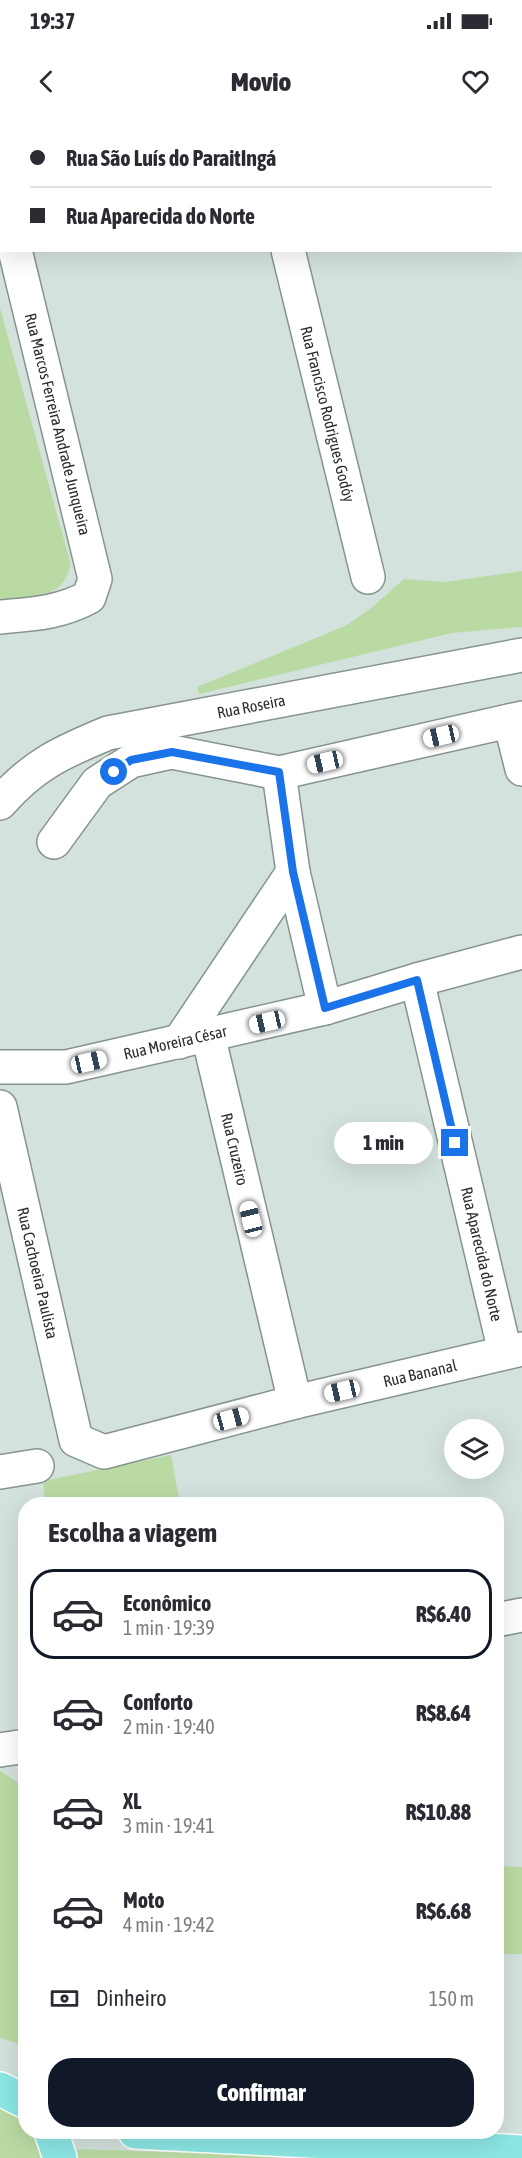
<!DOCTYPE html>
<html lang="pt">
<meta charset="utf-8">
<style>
body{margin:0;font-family:"Asap Condensed",sans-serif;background:#f2f2f3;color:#2b2b33;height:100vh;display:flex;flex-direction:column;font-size:22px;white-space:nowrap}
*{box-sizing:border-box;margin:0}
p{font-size:20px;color:#7c7c81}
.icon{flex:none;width:33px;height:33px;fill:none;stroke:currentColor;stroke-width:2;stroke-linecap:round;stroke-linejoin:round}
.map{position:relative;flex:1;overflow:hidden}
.side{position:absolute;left:18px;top:1377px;width:486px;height:642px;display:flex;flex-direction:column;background:#fff;border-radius:24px;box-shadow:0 6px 24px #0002}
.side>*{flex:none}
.banner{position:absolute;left:0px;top:0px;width:522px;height:132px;box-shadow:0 6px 24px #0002;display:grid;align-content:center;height:132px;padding:0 30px;background:#fff}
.fabs{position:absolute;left:444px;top:1299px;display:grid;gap:12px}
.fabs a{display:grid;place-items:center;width:60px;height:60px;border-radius:50%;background:#fff;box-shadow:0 6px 24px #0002;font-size:30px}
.end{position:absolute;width:27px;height:27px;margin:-14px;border:8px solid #1a73e8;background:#fff;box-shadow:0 0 0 3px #fff}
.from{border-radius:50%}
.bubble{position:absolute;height:42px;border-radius:21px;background:#fff;box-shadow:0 6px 24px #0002;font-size:20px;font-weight:800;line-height:42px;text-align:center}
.car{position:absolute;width:18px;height:36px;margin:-18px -9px;border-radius:8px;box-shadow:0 0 4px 2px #0007;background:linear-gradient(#fff 24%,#345 0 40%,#fff 0 76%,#345 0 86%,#fff 0)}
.banner b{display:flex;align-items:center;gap:21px;height:57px;font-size:22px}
.banner b+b{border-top:2px solid #e1e1e2}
.banner i{width:15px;height:15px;background:#2b2b33}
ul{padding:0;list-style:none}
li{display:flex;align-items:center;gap:18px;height:90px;margin:0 12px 9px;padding:0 18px;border:3px solid transparent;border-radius:24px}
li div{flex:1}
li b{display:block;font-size:22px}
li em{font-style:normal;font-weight:800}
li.on{border-color:#111827}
li>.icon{width:54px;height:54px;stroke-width:1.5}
h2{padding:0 30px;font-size:27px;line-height:72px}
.pay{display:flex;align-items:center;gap:15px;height:66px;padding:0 30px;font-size:22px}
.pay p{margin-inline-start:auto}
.primary-button{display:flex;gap:12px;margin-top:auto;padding:12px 30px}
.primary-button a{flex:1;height:69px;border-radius:24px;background:#111827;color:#fff;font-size:24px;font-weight:800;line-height:69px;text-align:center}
.status{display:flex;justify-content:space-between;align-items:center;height:42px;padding:0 30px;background:#fff;direction:ltr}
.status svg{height:16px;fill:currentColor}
header{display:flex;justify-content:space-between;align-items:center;height:78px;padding:0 30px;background:#fff;font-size:27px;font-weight:800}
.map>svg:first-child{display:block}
.green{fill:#badaa3}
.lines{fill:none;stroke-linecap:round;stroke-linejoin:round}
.minor-casing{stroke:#86938e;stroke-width:36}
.major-casing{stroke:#fff;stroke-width:36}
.minor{stroke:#fff;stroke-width:33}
.major{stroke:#8ce7e4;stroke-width:33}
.route{stroke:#1a73e8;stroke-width:8}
.labels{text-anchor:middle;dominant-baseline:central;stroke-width:5;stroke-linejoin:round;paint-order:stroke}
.street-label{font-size:16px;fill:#292f2d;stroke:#fff}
</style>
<div class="status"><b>19:37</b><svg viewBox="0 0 49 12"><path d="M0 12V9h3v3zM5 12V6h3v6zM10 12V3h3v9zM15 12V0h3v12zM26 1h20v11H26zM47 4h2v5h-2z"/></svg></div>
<header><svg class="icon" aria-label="back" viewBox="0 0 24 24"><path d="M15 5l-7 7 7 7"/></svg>Movio<svg class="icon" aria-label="heart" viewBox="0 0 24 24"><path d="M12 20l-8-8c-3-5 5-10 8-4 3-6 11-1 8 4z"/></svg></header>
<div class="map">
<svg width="522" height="2038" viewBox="0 0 522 2038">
<rect width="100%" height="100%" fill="#d4e2dd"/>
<g class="green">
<path d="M 0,188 L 71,445 C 62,481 31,477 0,480 Z"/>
<polygon points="522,451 522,507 452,513 199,574 197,567 345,506 370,489 404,459 445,462"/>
<polygon points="171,1335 180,1384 45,1384 43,1361"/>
<polygon points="0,1651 25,1667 26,1924 23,1925 0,1918"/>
<polygon points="497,1746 522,1747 522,1834 497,1834"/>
<polygon points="0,1978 25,1993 26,2012 41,2012 51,2038 0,2038"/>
<polygon points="77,2029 331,2038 76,2038"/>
</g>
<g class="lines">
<g class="minor-casing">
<g id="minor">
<polyline points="297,2 302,0"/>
<polyline points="0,71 2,76"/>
<polyline points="288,130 368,457"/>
<path d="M 0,497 C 32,494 60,493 89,477 L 95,459 L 15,130"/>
<polyline points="510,601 522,649"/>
<polyline points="279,653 293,752 325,888"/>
<path d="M 0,683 C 33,645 62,632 108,613 L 522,535"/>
<polyline points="54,722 97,663 131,641 172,632 279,653 522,598"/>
<polyline points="417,860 505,1232"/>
<polyline points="208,915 295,1282"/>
<polyline points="179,922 293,752"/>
<polyline points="0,947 66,947 325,888 417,860 522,832"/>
<polyline points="0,987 76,1320 104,1332 295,1282 522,1229"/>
<polyline points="0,1352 37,1346"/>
<polyline points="496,1500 522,1495"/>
<polyline points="0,1630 26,1626"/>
</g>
</g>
<g class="major-casing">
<g id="major">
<polyline points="0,1969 26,1982"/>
<polyline points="51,2012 60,2038"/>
<polyline points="135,2012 522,2032"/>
</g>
</g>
<use href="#minor" class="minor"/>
<use href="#major" class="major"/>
</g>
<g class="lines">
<polyline class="route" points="114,652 131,640 172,632 279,652 293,752 325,888 417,860 455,1023"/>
</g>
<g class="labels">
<g class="street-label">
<text transform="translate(328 294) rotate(76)">Rua Francisco Rodrigues Godóy</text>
<text transform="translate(58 304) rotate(76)">Rua Marcos Ferreira Andrade Junqueira</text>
<text transform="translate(251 586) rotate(-11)">Rua Roseira</text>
<text transform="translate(175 922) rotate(-13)">Rua Moreira César</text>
<text transform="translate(235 1029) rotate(77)">Rua Cruzeiro</text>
<text transform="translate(482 1134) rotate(77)">Rua Aparecida do Norte</text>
<text transform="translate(38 1153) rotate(77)">Rua Cachoeira Paulista</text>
<text transform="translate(420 1253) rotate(-13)">Rua Bananal</text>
</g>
</g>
</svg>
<div class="fabs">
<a><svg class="icon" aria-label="layers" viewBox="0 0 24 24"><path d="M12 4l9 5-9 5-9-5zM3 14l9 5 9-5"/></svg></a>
</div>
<i class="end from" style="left:114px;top:652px"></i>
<i class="end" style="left:455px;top:1023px"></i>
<div class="bubble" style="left:334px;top:1002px;width:99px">1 min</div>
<i class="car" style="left:441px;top:616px;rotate:257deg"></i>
<i class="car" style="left:325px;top:642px;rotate:257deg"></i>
<i class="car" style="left:267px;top:902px;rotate:257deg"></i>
<i class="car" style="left:89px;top:942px;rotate:77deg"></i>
<i class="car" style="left:251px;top:1099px;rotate:346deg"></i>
<i class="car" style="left:342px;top:1271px;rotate:257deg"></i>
<i class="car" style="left:231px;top:1299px;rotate:75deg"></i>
<div class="banner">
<b><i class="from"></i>Rua São Luís do ParaitIngá</b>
<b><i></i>Rua Aparecida do Norte</b>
</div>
<section class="side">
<h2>Escolha a viagem</h2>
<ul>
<li class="on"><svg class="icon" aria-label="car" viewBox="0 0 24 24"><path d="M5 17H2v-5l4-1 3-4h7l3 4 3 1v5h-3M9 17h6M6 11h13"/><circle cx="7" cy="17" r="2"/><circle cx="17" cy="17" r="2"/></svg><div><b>Econômico</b><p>1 min · 19:39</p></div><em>R$6.40</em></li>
<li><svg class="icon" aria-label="car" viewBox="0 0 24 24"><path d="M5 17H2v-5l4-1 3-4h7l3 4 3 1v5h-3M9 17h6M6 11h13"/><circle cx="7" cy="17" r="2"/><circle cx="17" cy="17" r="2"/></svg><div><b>Conforto</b><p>2 min · 19:40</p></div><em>R$8.64</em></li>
<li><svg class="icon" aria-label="car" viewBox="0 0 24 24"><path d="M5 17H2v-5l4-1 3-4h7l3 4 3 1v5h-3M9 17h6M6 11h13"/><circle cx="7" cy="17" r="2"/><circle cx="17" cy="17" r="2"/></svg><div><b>XL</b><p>3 min · 19:41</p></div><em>R$10.88</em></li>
<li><svg class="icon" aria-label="car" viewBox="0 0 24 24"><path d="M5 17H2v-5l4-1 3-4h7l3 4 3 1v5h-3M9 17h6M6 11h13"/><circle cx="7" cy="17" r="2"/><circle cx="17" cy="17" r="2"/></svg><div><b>Moto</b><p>4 min · 19:42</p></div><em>R$6.68</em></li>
</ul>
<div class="pay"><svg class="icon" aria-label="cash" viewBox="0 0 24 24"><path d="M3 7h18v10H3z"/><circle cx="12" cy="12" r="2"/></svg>Dinheiro<p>150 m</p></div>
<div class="primary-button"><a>Confirmar</a></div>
</section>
</div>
